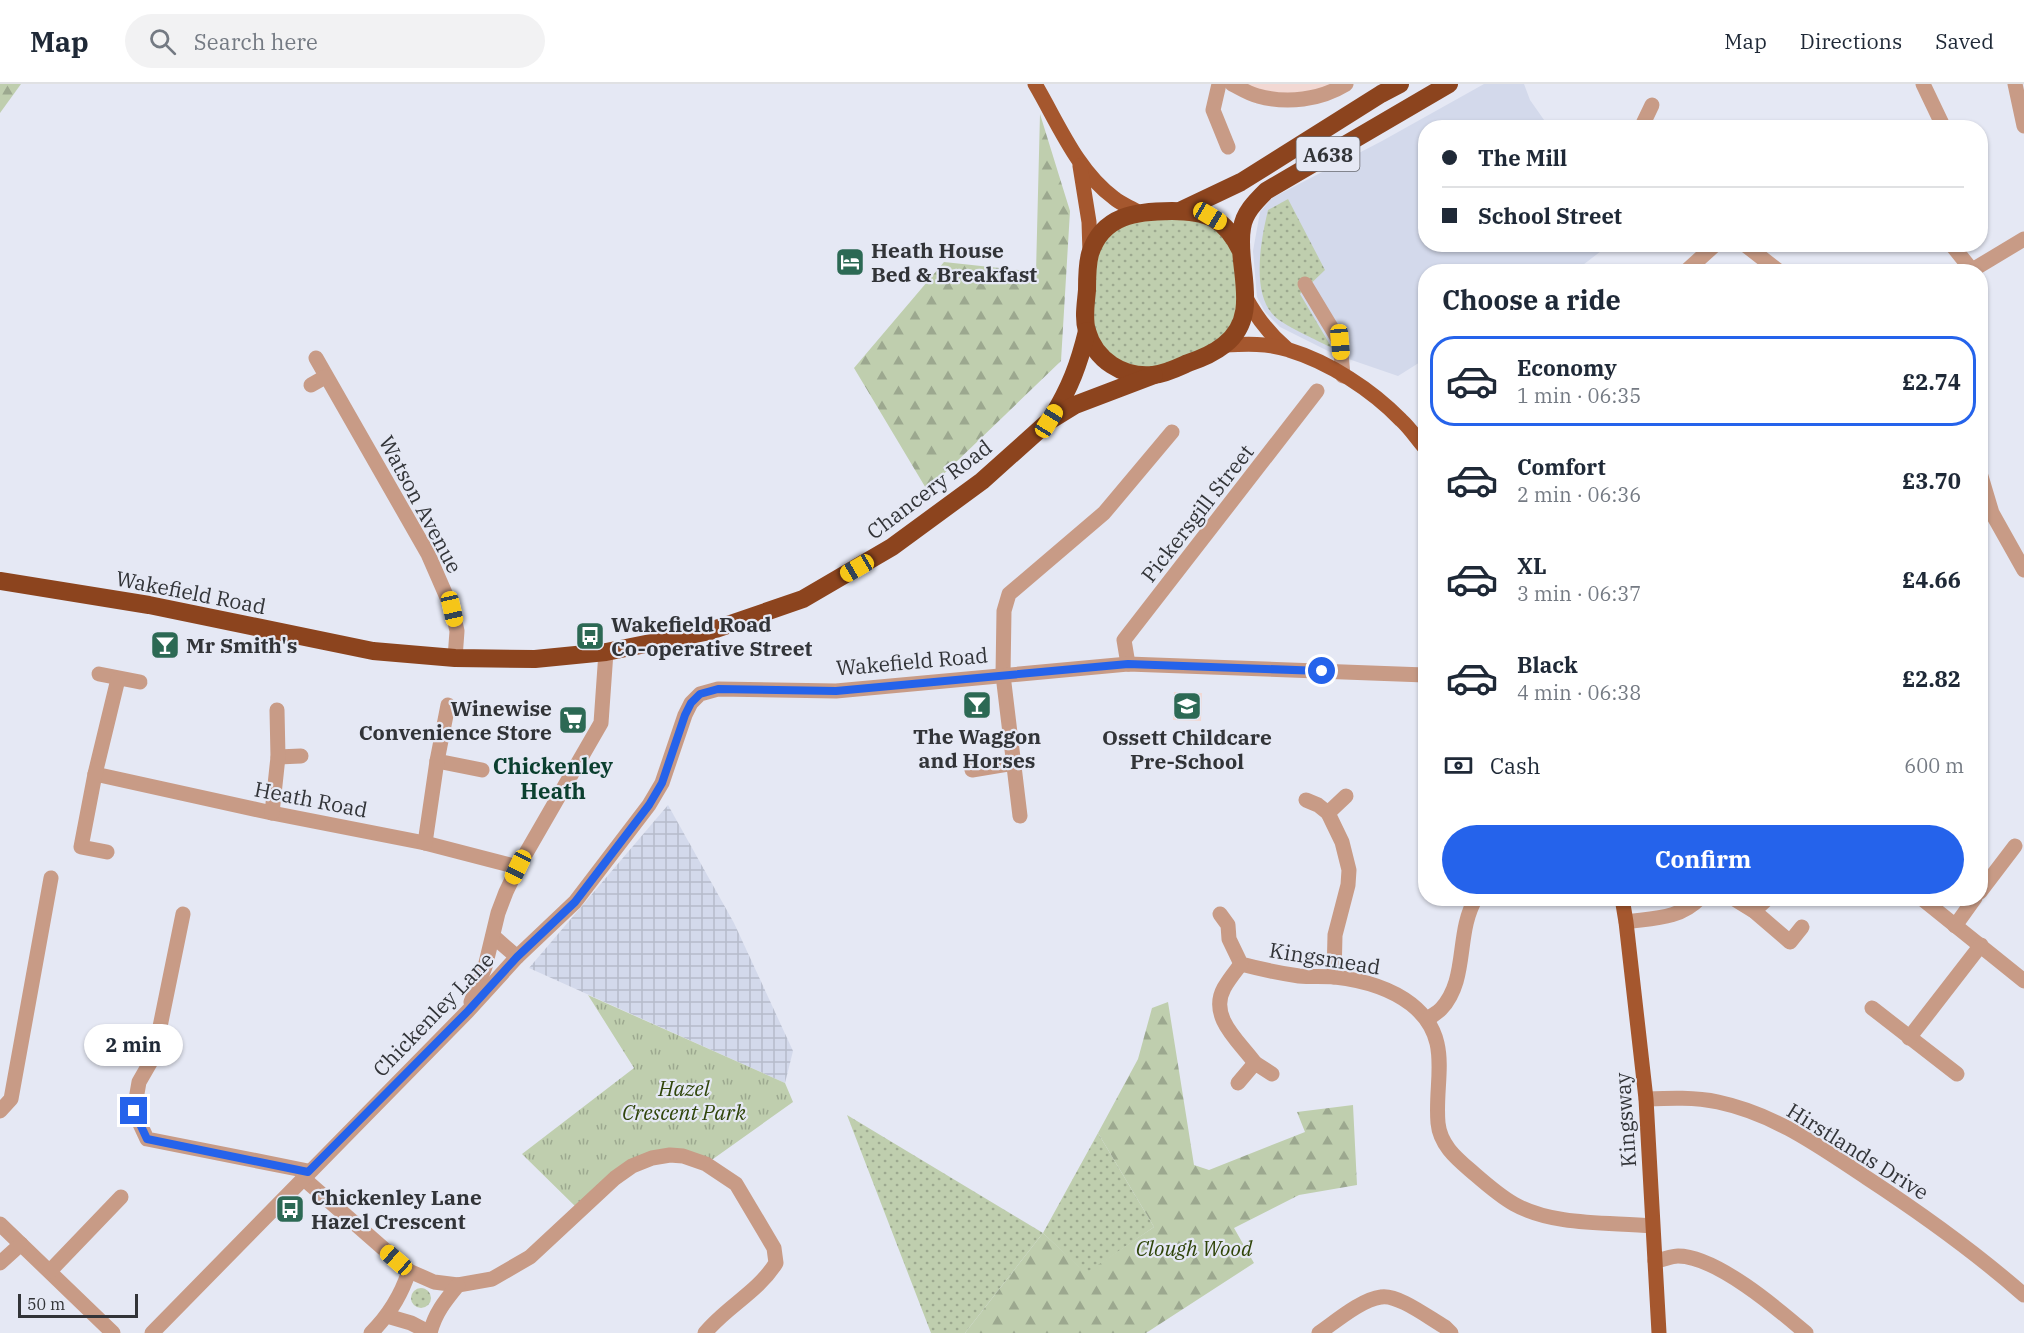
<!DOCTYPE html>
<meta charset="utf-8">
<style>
body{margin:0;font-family:"IBM Plex Serif",serif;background:#f2f2f3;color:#1f2937;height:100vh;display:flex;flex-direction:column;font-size:22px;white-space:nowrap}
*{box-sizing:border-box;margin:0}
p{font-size:20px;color:#747a83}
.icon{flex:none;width:33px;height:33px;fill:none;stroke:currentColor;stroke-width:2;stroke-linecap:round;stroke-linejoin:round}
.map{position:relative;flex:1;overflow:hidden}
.panel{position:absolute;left:1418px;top:180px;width:570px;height:642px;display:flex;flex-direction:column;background:#fff;border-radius:24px;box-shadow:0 2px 4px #0004}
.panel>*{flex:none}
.banner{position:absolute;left:1418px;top:36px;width:570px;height:132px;border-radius:24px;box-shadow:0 2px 4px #0004;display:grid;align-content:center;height:132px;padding:0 24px;background:#fff}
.scale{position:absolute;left:18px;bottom:15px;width:120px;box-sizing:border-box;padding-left:6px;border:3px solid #323438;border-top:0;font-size:16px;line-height:21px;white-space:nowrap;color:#323438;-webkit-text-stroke:4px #e5e8f4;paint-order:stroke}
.end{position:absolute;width:27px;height:27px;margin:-14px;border:8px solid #2563eb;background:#fff;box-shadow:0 0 0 3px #fff}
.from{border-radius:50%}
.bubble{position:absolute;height:42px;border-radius:21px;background:#fff;box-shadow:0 2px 4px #0004;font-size:20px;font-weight:700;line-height:42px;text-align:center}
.car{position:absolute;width:18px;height:36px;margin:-18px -9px;border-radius:8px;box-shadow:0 0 4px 2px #0007;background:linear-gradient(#f5c518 24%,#345 0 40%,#f5c518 0 76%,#345 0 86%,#f5c518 0)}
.banner b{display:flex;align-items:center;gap:21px;height:57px;font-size:22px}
.banner b+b{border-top:2px solid #e0e1e3}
.banner i{width:15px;height:15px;background:#1f2937}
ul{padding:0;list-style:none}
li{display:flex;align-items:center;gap:18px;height:90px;margin:0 12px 9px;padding:0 12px;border:3px solid transparent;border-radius:24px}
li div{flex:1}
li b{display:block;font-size:22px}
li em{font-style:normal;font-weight:700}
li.current{border-color:#2563eb}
li>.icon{width:54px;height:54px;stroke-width:1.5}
h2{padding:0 24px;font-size:27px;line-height:72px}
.pay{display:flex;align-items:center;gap:15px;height:66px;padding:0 24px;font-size:22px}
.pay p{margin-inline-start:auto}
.primary-button{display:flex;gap:12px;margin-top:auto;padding:12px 24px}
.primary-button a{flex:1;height:69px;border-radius:36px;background:#2563eb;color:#fff;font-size:24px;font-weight:700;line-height:69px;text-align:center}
header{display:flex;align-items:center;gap:36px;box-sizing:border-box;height:84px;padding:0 30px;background:#fff;border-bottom:2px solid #e0e1e3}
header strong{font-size:28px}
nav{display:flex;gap:33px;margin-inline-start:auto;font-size:21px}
.search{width:420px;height:54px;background:#f2f2f3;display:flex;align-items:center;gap:15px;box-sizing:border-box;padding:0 21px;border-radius:33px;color:#747a83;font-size:22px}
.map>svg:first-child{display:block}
.built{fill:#d3d9eb}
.industrial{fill:url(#industrial-grid)}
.education{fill:#f2d8d3}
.grass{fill:url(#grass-dots)}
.forest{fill:url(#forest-firs)}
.park{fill:url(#park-tufts)}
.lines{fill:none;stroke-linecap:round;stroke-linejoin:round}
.minor{stroke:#c89b86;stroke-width:15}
.major{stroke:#a5572e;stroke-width:15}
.highway{stroke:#8c441e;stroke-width:18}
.route{stroke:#2563eb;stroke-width:8}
.labels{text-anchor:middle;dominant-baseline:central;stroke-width:4.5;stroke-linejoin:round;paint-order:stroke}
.shield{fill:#e5e8f4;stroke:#686a70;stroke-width:1.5}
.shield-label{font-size:20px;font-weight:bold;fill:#323438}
.poi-label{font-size:21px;font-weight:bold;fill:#323438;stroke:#e5e8f4;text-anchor:start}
.street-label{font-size:21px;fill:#323438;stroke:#e5e8f4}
.park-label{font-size:21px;font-style:italic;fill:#30450a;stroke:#e5e8f4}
.neighbourhood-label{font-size:22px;font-weight:bold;fill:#0b3f2f;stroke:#e5e8f4}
</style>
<header>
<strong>Map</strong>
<div class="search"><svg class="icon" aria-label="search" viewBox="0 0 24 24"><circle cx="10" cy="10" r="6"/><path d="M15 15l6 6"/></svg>Search here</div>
<nav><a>Map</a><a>Directions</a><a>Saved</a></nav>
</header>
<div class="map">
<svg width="2024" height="1249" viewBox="0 0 2024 1249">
<defs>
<pattern id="industrial-grid" width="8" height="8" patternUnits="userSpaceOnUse" patternTransform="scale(1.5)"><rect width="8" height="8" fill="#d3d9eb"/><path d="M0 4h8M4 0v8" fill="none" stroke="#b6bbca"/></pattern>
<pattern id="grass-dots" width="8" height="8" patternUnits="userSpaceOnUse" patternTransform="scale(1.5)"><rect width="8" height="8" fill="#bfceae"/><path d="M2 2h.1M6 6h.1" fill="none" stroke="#9ca88f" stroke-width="1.8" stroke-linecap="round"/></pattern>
<pattern id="forest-firs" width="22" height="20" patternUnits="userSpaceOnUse" patternTransform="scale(1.5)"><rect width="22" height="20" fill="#bfceae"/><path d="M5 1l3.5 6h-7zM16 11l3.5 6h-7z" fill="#9ca88f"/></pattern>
<pattern id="park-tufts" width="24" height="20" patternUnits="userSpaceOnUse" patternTransform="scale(1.5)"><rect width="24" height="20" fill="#bfceae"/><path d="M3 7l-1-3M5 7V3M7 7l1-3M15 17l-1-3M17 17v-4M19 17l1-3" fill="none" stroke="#9ca88f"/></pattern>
</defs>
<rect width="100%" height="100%" fill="#e5e8f4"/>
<polygon class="built" points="1484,0 1524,0 1530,16 1549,43 1425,44 1425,160 1609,161 1575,187 1425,188 1425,275 1398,292 1334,270 1280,243 1265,228 1257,213 1253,167 1260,128 1272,114 1382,57"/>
<polygon class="industrial" points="668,721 734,839 793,967 785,999 529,884"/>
<g class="education">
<polygon points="1232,0 1346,0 1285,16"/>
<polygon points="1174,608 1202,609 1201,637 1173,636"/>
</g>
<g class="grass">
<path d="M 1288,115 L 1325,186 L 1300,210 L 1332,264 C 1315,255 1295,247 1279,236 C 1249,215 1261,156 1268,126 Z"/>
<polygon points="1197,127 1241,167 1234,250 1163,289 1111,281 1085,236 1088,178 1111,140"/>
<polygon points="847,1031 1043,1149 1098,1049 1154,1143 1086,1190 1043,1149 965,1249 931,1249"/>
<circle cx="421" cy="1214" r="10"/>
</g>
<g class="forest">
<polygon points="0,0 21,0 0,29"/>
<polygon points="1040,30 1070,127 1061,277 927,406 854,284 944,178 1036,188"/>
<polygon points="1168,918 1194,1081 1209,1086 1305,1048 1297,1028 1353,1021 1357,1101 1299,1111 1234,1144 1254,1179 1146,1249 965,1249 1043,1149 1086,1189 1154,1143 1098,1049 1138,975 1152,924"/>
</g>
<polygon class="park" points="588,911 785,999 793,1018 706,1080 652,1074 580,1127 522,1070 634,984"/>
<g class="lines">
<g class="minor">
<polyline points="1219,0 1213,26 1228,63"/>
<path d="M 1232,0 C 1240,4 1249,10 1258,12 C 1287,20 1320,16 1346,0"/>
<polyline points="1923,0 1944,44"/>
<polyline points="2015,0 2024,42"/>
<polyline points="1641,44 1652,21"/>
<polyline points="1744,160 1780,188"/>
<polyline points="1951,160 1971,185"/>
<polyline points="1685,188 1716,160"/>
<polyline points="1969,188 2024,155"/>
<polyline points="1305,200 1340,258 1343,292"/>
<polyline points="316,274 428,470 452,525 457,547 455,574"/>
<polyline points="311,301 325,293"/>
<polyline points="1980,389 1992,429 2024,486"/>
<polyline points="1128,580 1124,556 1317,307"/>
<polyline points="99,590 140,598"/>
<polyline points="278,673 301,672"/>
<polyline points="437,677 482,686"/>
<polyline points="972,686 1014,679"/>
<polyline points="95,690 272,729 425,759 518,783"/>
<polyline points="1306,716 1318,721 1328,729 1342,758 1349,786 1348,801 1335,851 1334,893"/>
<polyline points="272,729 278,673 277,626"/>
<polyline points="1328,729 1346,712"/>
<polyline points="1020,732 1003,591 1004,527 1009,510 1104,429 1172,348"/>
<polyline points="425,759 437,677 448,621"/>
<polyline points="107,768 81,763 95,690 118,595"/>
<polyline points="1980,808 2015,762"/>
<polyline points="1733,814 1754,827 1790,858 1802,843"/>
<polyline points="1921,814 2024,897"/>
<polyline points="1754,827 1768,814"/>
<polyline points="183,830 154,972 139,998 134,1027 147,1055 308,1087"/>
<path d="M 1220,830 L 1228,841 L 1229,855 L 1241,880 C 1260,885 1279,889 1299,892 C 1311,893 1323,892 1335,893 C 1361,896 1390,904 1411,920 C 1454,954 1434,995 1438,1039 C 1440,1060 1455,1073 1470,1086 C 1484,1098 1498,1111 1514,1120 C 1553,1142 1607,1138 1652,1142"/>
<path d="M 1626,838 C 1653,834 1680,835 1700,814"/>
<polyline points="1955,842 1975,814"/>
<polyline points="493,852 517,873"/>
<path d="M 1241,880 C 1235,888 1229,895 1224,904 C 1208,933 1240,958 1255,979"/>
<polyline points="471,918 485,883 498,829 506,808 518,783 601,639 606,568"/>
<polyline points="1872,924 1957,990"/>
<path d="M 1427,936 C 1431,932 1437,929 1441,925 C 1469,895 1455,849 1476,814"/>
<polyline points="1909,954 1981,861"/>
<polyline points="1238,999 1255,979 1272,990"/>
<path d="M 1646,1015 C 1670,1014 1695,1013 1718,1018 C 1775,1030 1820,1063 1867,1094 C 1922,1130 1975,1168 2024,1211"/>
<polyline points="0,1027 11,1015 51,794"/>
<path d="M 303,1094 L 409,1187 L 434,1198 L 458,1201 L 492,1195 L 530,1173 L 615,1094 L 632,1082 L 652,1074 L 670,1071 L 683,1072 L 706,1080 L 736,1100 L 774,1164 L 776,1179 C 758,1208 726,1223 705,1249"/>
<polyline points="0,1140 113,1249"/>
<path d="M 1655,1177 C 1663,1176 1671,1172 1678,1172 C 1716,1172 1778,1225 1806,1249"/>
<polyline points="0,1179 21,1160"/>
<polyline points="50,1187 121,1113"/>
<polyline points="387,1232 411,1239 430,1249"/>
<polyline points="152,1249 468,927 517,873 575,818 649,721 662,699 685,631 691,619 700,610 718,605 836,607 1128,580 1425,591"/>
<path d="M 371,1249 C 389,1231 401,1212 409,1187"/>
<path d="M 430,1249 C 435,1229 445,1217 458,1201"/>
<path d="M 1319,1249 C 1335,1238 1362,1215 1381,1213 C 1398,1210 1429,1234 1445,1243 L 1451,1249"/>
</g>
<g class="major">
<path d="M 1035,0 C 1058,39 1077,87 1114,114 C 1121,120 1130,123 1138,128"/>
<polyline points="1080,82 1089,138 1090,169"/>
<path d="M 1246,214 C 1257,234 1268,249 1286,264"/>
<path d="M 1225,261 C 1246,260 1268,259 1289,266 C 1329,278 1372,306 1401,336 C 1410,344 1417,355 1425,364"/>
<polyline points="1622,814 1626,838 1646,1015 1659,1249"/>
</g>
<g class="highway">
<polyline points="1182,126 1241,98 1381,10 1400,0"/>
<path d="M 1241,167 C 1225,134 1207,127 1172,127 C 1137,127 1102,131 1090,170 C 1087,181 1087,194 1087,206 C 1086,219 1083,234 1087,247 C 1095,276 1123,294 1153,291 C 1165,290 1177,284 1188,279 C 1200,275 1214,269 1224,261 C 1263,231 1235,182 1242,144 C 1244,129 1255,118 1266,107 L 1449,0"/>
<path d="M 1052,333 C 1070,304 1079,280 1087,247"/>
<polyline points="0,497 149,521 373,567 455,574 535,575 606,568 710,547 803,515 892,463 982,397 1049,337 1075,321 1154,291"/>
</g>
</g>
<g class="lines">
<polyline class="route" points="134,1027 147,1055 308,1088 468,927 517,873 575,818 649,721 662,699 685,631 691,619 700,610 718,605 836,607 1128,580 1322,587"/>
</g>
<defs>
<g id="hotel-square" transform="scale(1.5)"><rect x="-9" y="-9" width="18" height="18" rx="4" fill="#2c6954" stroke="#e5e8f4"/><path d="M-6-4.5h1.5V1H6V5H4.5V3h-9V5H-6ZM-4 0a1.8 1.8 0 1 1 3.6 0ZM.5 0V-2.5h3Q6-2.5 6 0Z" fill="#fff"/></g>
<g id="bus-square" transform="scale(1.5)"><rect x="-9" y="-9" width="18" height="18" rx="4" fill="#2c6954" stroke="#e5e8f4"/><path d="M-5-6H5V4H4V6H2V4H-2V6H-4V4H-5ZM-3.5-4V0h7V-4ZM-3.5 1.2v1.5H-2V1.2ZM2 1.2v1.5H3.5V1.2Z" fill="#fff"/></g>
<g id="bar-square" transform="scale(1.5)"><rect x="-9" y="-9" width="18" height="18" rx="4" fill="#2c6954" stroke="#e5e8f4"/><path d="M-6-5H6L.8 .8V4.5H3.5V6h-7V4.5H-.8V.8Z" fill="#fff"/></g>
<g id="school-square" transform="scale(1.5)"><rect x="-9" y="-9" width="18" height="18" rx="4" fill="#2c6954" stroke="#e5e8f4"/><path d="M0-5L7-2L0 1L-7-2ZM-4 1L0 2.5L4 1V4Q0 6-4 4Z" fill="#fff"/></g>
<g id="supermarket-square" transform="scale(1.5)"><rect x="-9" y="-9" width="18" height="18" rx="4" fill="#2c6954" stroke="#e5e8f4"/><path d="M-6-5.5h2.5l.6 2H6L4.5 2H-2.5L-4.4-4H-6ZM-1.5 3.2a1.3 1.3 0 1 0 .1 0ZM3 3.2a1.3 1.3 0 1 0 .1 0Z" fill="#fff"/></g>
</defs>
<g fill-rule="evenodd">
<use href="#hotel-square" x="850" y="178"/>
<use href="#bus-square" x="590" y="552"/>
<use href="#bar-square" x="165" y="561"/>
<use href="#bar-square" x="977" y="621"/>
<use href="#school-square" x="1187" y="622"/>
<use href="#supermarket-square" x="573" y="636"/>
<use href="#bus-square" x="290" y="1125"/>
</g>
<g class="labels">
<rect class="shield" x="1296.5" y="53" width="63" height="34" rx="4.5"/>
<g class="shield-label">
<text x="1328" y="70">A638</text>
</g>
<g class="poi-label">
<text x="871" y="166">Heath House<tspan x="871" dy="24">Bed &amp; Breakfast</tspan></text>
<text x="611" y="540">Wakefield Road<tspan x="611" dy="24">Co-operative Street</tspan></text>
<text x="186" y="561">Mr Smith's</text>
<text x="552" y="624" text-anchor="end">Winewise<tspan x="552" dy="24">Convenience Store</tspan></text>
<text x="977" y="652" text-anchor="middle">The Waggon<tspan x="977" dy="24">and Horses</tspan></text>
<text x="1187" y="653" text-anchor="middle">Ossett Childcare<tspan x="1187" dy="24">Pre-School</tspan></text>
<text x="311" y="1113">Chickenley Lane<tspan x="311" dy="24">Hazel Crescent</tspan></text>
</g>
<g class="street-label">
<text transform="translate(929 405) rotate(-37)">Chancery Road</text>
<text transform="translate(421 420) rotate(62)">Watson Avenue</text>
<text transform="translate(1197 429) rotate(-52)">Pickersgill Street</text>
<text transform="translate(191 508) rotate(11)">Wakefield Road</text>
<text transform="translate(912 577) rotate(-5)">Wakefield Road</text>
<text transform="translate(311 715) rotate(11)">Heath Road</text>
<text transform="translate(1325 874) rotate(9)">Kingsmead</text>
<text transform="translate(433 930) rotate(-46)">Chickenley Lane</text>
<text transform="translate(1625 1036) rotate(-94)">Kingsway</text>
<text transform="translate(1858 1067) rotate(32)">Hirstlands Drive</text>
</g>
<g class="park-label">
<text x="684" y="1004">Hazel<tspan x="684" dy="24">Crescent Park</tspan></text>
<text x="1194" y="1164">Clough Wood</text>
</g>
<g class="neighbourhood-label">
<text x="553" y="681">Chickenley<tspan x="553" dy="25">Heath</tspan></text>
</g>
</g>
</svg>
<div class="scale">50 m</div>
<i class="end from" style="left:1322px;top:587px"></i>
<i class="end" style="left:134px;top:1027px"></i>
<div class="bubble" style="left:84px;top:940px;width:99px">2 min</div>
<i class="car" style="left:1210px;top:132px;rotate:121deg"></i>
<i class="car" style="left:1340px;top:258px;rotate:175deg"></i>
<i class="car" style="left:1049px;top:337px;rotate:32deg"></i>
<i class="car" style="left:857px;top:484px;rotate:240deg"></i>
<i class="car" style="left:452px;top:525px;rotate:167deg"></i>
<i class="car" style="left:518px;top:783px;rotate:206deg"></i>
<i class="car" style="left:396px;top:1176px;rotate:311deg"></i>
<div class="banner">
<b><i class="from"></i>The Mill</b>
<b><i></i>School Street</b>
</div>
<section class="panel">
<h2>Choose a ride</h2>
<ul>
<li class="current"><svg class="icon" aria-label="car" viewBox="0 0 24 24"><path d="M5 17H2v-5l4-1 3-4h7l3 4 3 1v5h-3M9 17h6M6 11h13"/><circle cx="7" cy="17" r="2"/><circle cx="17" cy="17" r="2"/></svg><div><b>Economy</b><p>1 min · 06:35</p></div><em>£2.74</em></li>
<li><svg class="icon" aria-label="car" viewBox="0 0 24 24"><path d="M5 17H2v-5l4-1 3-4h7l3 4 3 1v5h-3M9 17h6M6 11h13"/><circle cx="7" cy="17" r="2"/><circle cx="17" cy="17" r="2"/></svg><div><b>Comfort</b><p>2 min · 06:36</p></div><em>£3.70</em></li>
<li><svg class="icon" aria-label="car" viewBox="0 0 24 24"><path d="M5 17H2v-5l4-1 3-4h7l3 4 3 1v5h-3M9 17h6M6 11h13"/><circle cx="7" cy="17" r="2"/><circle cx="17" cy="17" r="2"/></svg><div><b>XL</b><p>3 min · 06:37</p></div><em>£4.66</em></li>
<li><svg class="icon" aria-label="car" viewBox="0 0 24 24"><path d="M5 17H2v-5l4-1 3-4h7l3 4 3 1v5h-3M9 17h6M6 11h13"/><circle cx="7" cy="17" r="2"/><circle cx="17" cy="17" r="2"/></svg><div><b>Black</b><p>4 min · 06:38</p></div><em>£2.82</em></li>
</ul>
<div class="pay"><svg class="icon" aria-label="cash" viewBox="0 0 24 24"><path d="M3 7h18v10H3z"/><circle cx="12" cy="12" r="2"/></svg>Cash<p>600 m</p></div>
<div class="primary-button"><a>Confirm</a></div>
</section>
</div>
